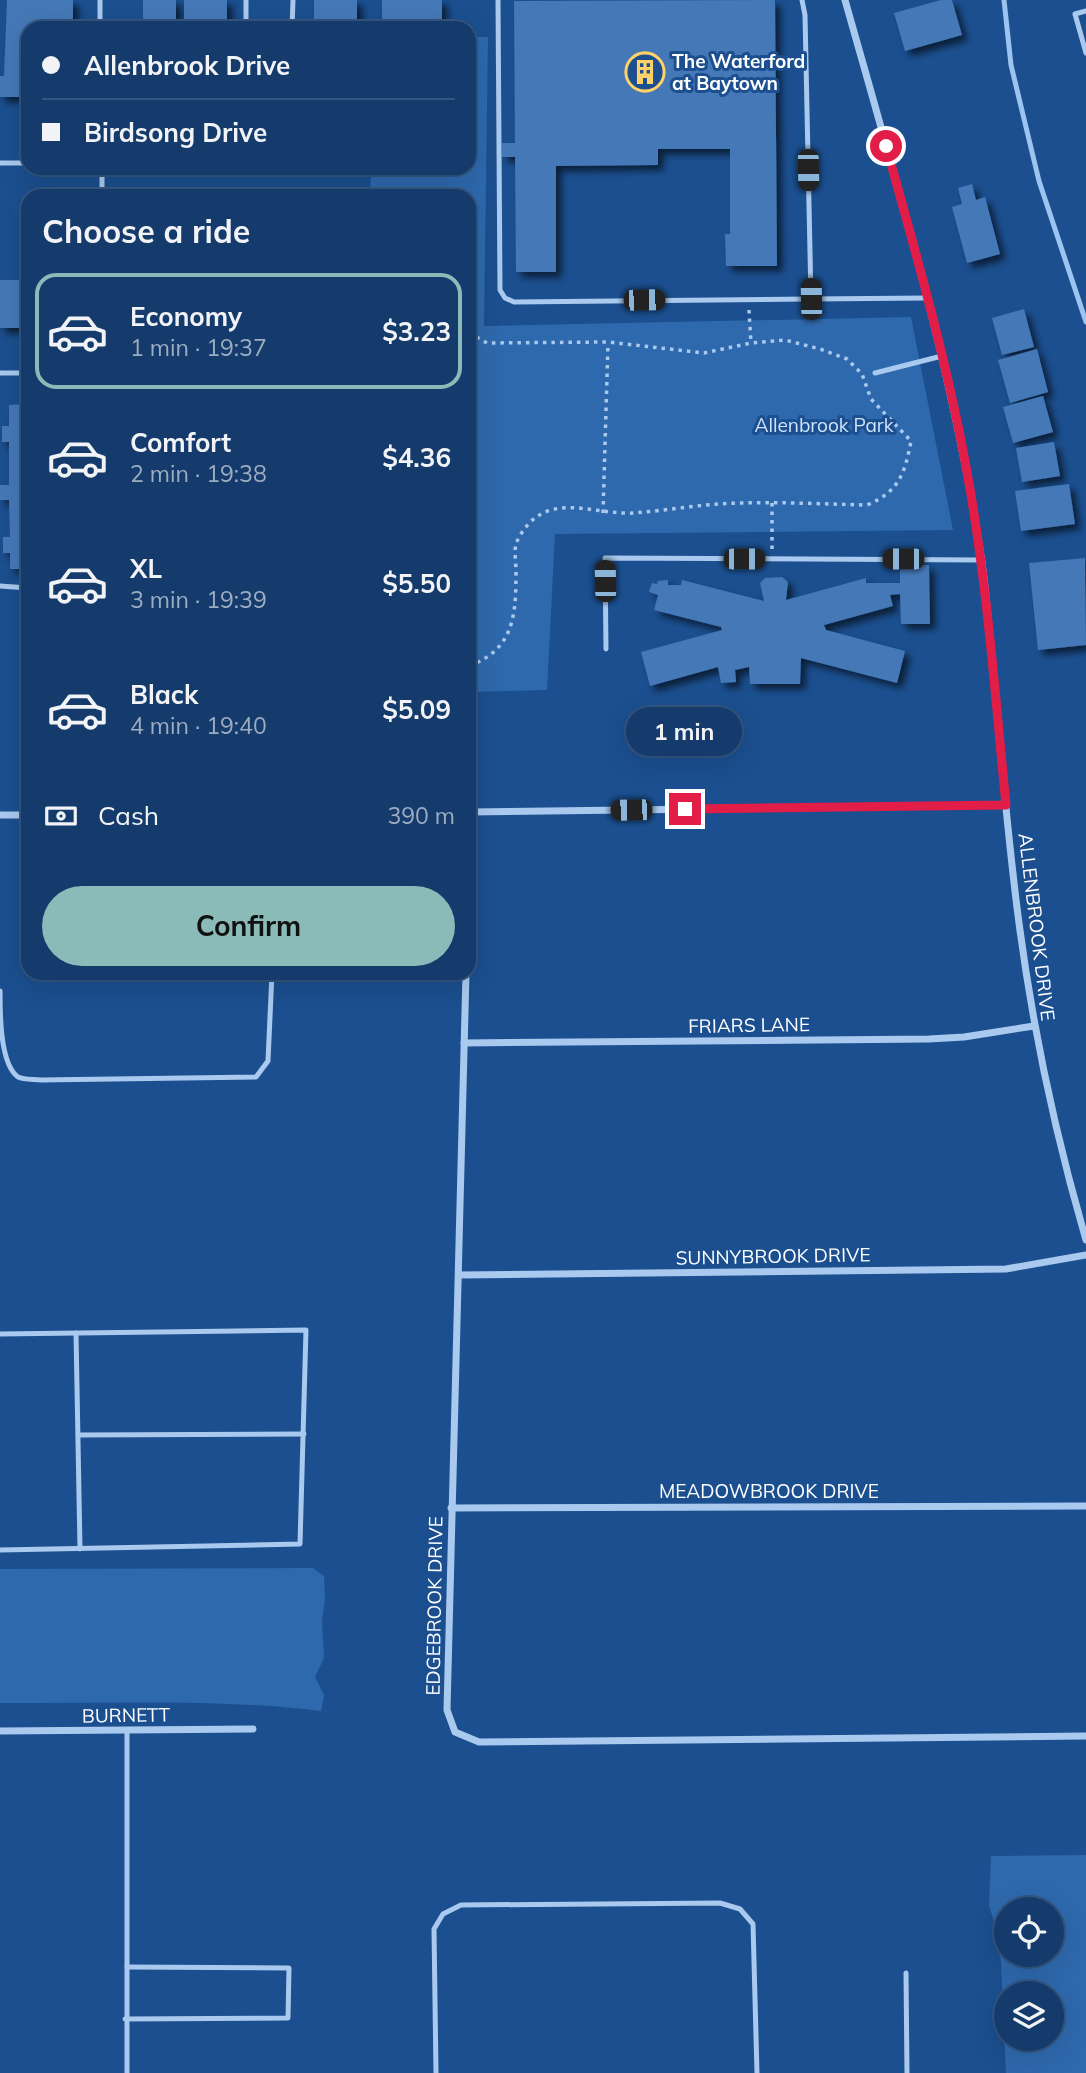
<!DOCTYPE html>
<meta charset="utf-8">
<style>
body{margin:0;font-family:Mulish,sans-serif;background:#1d4271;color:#f1f3f6;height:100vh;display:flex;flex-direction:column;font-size:26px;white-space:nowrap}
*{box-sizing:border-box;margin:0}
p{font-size:23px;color:#9dadc1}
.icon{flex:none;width:38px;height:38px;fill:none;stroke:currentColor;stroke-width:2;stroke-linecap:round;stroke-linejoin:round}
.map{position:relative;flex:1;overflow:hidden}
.side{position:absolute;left:21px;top:189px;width:455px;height:791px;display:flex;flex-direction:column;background:#143b6b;border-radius:21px;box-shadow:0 7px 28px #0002,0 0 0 2px #33557e}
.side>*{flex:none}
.top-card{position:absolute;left:21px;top:21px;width:455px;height:154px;border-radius:21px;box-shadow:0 7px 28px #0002,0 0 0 2px #33557e;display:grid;align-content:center;height:154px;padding:0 21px;background:#143b6b}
.tools{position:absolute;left:994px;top:1897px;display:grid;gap:14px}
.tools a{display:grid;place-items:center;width:70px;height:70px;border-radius:50%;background:#143b6b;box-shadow:0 7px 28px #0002,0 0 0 2px #33557e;font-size:35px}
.end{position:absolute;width:32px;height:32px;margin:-16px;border:9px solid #e11d48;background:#fff;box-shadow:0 0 0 4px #fff}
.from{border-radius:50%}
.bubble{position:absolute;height:49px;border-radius:24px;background:#143b6b;box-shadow:0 7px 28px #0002,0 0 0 2px #33557e;font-size:23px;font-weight:700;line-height:49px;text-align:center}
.car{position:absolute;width:21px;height:42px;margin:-21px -10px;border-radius:9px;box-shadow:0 0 5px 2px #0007;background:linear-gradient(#222 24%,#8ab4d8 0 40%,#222 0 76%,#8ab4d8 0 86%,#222 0)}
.top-card b{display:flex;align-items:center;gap:24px;height:66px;font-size:26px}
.top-card b+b{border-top:2px solid #33557e}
.top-card i{width:18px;height:18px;background:#f1f3f6}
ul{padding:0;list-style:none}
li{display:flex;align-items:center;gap:21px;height:116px;margin:0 14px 10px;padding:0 7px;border:4px solid transparent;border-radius:21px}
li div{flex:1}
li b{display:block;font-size:26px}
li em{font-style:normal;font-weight:700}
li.on{border-color:#8bbbb9}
li>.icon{width:63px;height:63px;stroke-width:1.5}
h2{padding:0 21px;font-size:32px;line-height:84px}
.pay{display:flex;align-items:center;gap:18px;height:77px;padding:0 21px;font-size:26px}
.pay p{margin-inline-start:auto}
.action{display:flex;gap:14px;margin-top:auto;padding:14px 21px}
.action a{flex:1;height:80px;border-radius:42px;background:#8bbbb9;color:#111;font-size:28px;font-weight:700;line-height:80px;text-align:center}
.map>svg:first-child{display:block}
.green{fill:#2e69ad;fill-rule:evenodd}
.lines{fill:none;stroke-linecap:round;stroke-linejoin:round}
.stream{stroke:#9cc4f0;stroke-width:5}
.building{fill:#4478b7;filter:url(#shadow)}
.path{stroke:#a9c9ee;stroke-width:3.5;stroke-dasharray:3.5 5;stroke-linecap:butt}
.lane{stroke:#a9c9ee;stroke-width:5}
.street{stroke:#a9c9ee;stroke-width:7}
.route{stroke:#e11d48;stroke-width:9}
.labels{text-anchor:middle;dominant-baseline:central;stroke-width:6;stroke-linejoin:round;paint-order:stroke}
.poi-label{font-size:19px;font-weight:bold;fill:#fff;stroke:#1b4f8f;text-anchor:start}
.park-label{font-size:19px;fill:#cfe3fa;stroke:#1b4f8f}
.street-label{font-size:19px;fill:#fff;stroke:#1b4f8f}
</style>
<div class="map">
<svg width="1086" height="2073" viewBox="0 0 1086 2073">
<defs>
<filter id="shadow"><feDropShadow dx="5.5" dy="5.5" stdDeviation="3.5" flood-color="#0009"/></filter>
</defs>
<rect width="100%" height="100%" fill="#1b4f8f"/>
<g class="green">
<polygon points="469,37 488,37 484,326 911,317 953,530 555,534 547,690 469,692 469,196 370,196 371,168 469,168"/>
<path d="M 313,1568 L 324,1576 L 325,1599 L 322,1621 L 324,1658 L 315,1677 L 324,1695 L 321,1711 C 215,1698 107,1704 0,1703 L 0,1569 Z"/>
<path d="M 1086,1855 L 1086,2073 L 1006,2073 L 1001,1963 L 998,1933 L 989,1906 L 991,1856 ZM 1052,1909 L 1052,1955 L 1006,1955 L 1006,1909 ZM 1052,1993 L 1052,2039 L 1006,2039 L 1006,1993 Z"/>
</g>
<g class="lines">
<polyline class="stream" points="1004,0 1011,65 1039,181 1086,322"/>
</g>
<g class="building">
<polygon points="7,0 73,0 73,28 28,28 28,97 0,97 0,76 4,76"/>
<rect x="143" y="0" width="33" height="28"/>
<rect x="184" y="0" width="43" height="28"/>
<rect x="314" y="0" width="43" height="28"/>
<polygon points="382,0 442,0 442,24 382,23"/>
<polygon points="775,0 777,266 726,266 725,234 730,234 730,149 658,149 658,165 556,166 556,272 516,272 515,157 502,157 502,143 515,143 514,1"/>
<polygon points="941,0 952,0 962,35 905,51 894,13"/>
<polygon points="972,184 976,200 985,197 1000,254 967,263 952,207 962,204 958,188"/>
<rect x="0" y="280" width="28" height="48"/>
<polygon points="1024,309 1034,347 1002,355 992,318"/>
<polygon points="1037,349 1048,392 1010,403 998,360"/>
<polygon points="1043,396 1053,432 1013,443 1003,407"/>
<polygon points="28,404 28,569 10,569 10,553 3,553 3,537 10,537 9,500 0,500 0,485 9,485 9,442 2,442 2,426 9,426 9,405"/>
<polygon points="1054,442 1060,476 1022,482 1016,448"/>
<polygon points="1069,484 1075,524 1021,531 1015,491"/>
<polygon points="1085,558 1086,645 1038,650 1029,563"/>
<polygon points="900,565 929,565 930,624 901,624 900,594 890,595 893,606 824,625 826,630 905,651 897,683 801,658 800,684 750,684 749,667 735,670 736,682 721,683 718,667 650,686 641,652 722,630 721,627 654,610 658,595 649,592 652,583 657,584 658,581 668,580 668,585 681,585 682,580 764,601 760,583 765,578 782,577 788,582 786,600 866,578 866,583 900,583"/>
</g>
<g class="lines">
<g class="path">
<polyline points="749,310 751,343"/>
<path d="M 469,333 L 487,343 L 608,342 L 704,353 L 751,343 L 785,340 L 820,349 L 847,359 L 862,374 L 871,399 L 911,441 C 905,473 899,492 867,505 C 818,504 768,501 718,504 C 690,506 661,511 633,513 C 601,515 562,497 535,518 C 528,523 519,535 516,544 C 514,551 516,563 516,570 C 516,614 515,649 469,666"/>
<polyline points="772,503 772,550"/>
<polyline points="603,513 608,343"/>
</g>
<g class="lane">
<polyline points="498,0 500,290 505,298 514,302 811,299"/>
<polyline points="802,0 805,15 811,299 927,298"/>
<polyline points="1086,11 1075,14 1086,53"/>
<polyline points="100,28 100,0"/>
<polyline points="246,28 246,0"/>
<polyline points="292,28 293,0"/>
<polyline points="0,163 28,163"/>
<polyline points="102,168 102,196"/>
<polyline points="0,373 28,373"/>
<polyline points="875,373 942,356"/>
<polyline points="0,586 28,588"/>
<polyline points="606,649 605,558 981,560"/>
<path d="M 0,991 C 0,1014 0,1064 18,1077 C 24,1080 34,1079 41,1080 L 256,1077 L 268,1061 L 272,973"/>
<polyline points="76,1333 80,1549"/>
<polyline points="0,1334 306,1330 300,1544 0,1550"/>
<polyline points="78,1435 304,1434"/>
<polyline points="127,1731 127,2073"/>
<polyline points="906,1973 907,2073"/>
<polyline points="125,2019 288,2018 289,1968 127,1967"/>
<polyline points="436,2073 434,1929 443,1914 461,1905 720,1903 740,1909 753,1924 757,2073"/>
</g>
<g class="street">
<path d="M 845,0 C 897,184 952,367 981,556 C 986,587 988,619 991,651 C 1000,742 1007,833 1019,923 C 1033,1030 1056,1137 1086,1240"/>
<polyline points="469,812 1006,805"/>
<polyline points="0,815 28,815"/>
<polyline points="469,875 471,812"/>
<polyline points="466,973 447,1710 455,1732 479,1742 1086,1736"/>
<polyline points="464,1043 929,1039 964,1037 1034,1026"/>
<polyline points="459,1275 1006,1269 1086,1255"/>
<polyline points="451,1508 1086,1506"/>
<polyline points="0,1731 253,1729"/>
</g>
</g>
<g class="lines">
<path class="route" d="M 685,809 L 1006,805 C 995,694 987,582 967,472 C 947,362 916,253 886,146"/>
</g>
<defs>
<g id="building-ring" transform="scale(2.0125)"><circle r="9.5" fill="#1b4f8f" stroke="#ffd166" stroke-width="1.5"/><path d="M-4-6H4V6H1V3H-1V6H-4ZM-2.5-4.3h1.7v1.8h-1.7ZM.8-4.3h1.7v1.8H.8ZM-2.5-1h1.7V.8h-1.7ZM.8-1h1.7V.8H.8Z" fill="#ffd166"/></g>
</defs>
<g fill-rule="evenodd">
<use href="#building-ring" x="645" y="72"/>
</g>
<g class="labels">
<g class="poi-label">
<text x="672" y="61">The Waterford<tspan x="672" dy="22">at Baytown</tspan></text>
</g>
<g class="park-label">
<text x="824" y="425">Allenbrook Park</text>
</g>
<g class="street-label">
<text transform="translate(1037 927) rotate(83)">ALLENBROOK DRIVE</text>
<text transform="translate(749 1025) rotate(-1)">FRIARS LANE</text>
<text transform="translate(773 1256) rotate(-1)">SUNNYBROOK DRIVE</text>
<text x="769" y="1491">MEADOWBROOK DRIVE</text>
<text transform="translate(434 1606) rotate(-89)">EDGEBROOK DRIVE</text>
<text transform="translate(126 1715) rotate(-1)">BURNETT</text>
</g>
</g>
</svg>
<div class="tools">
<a><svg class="icon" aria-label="locate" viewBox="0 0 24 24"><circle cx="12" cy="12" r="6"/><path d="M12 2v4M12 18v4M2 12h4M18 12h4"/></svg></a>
<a><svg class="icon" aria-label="layers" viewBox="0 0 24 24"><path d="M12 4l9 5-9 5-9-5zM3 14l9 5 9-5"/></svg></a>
</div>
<i class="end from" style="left:886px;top:146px"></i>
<i class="end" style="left:685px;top:809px"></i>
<div class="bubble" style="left:626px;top:707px;width:116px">1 min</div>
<i class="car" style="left:808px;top:170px;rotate:179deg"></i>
<i class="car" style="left:811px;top:299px;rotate:359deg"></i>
<i class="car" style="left:644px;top:300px;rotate:89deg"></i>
<i class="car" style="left:744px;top:559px;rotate:90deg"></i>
<i class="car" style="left:903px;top:559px;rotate:270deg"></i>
<i class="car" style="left:605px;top:581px;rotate:359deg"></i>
<i class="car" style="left:631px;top:810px;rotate:269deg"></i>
<div class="top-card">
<b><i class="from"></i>Allenbrook Drive</b>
<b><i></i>Birdsong Drive</b>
</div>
<section class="side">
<h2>Choose a ride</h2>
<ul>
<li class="on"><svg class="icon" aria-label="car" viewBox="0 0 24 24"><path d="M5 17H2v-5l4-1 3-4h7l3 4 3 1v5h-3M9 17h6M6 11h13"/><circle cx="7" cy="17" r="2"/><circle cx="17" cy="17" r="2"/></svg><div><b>Economy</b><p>1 min · 19:37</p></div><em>$3.23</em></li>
<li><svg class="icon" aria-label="car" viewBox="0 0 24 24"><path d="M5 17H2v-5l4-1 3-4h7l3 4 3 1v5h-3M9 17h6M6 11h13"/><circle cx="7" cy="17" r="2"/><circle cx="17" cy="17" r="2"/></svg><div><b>Comfort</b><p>2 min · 19:38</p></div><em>$4.36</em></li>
<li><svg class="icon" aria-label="car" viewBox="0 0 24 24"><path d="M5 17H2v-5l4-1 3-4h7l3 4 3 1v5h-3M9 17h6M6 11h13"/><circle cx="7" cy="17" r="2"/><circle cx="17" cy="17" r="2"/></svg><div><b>XL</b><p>3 min · 19:39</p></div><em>$5.50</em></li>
<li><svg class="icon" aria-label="car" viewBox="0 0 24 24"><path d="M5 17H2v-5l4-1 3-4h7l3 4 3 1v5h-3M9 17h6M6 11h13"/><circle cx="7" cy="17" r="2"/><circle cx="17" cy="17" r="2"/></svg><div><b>Black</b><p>4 min · 19:40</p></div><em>$5.09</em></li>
</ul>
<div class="pay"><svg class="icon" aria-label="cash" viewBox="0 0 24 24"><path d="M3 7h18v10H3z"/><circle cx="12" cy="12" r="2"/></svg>Cash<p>390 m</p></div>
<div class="action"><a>Confirm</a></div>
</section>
</div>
